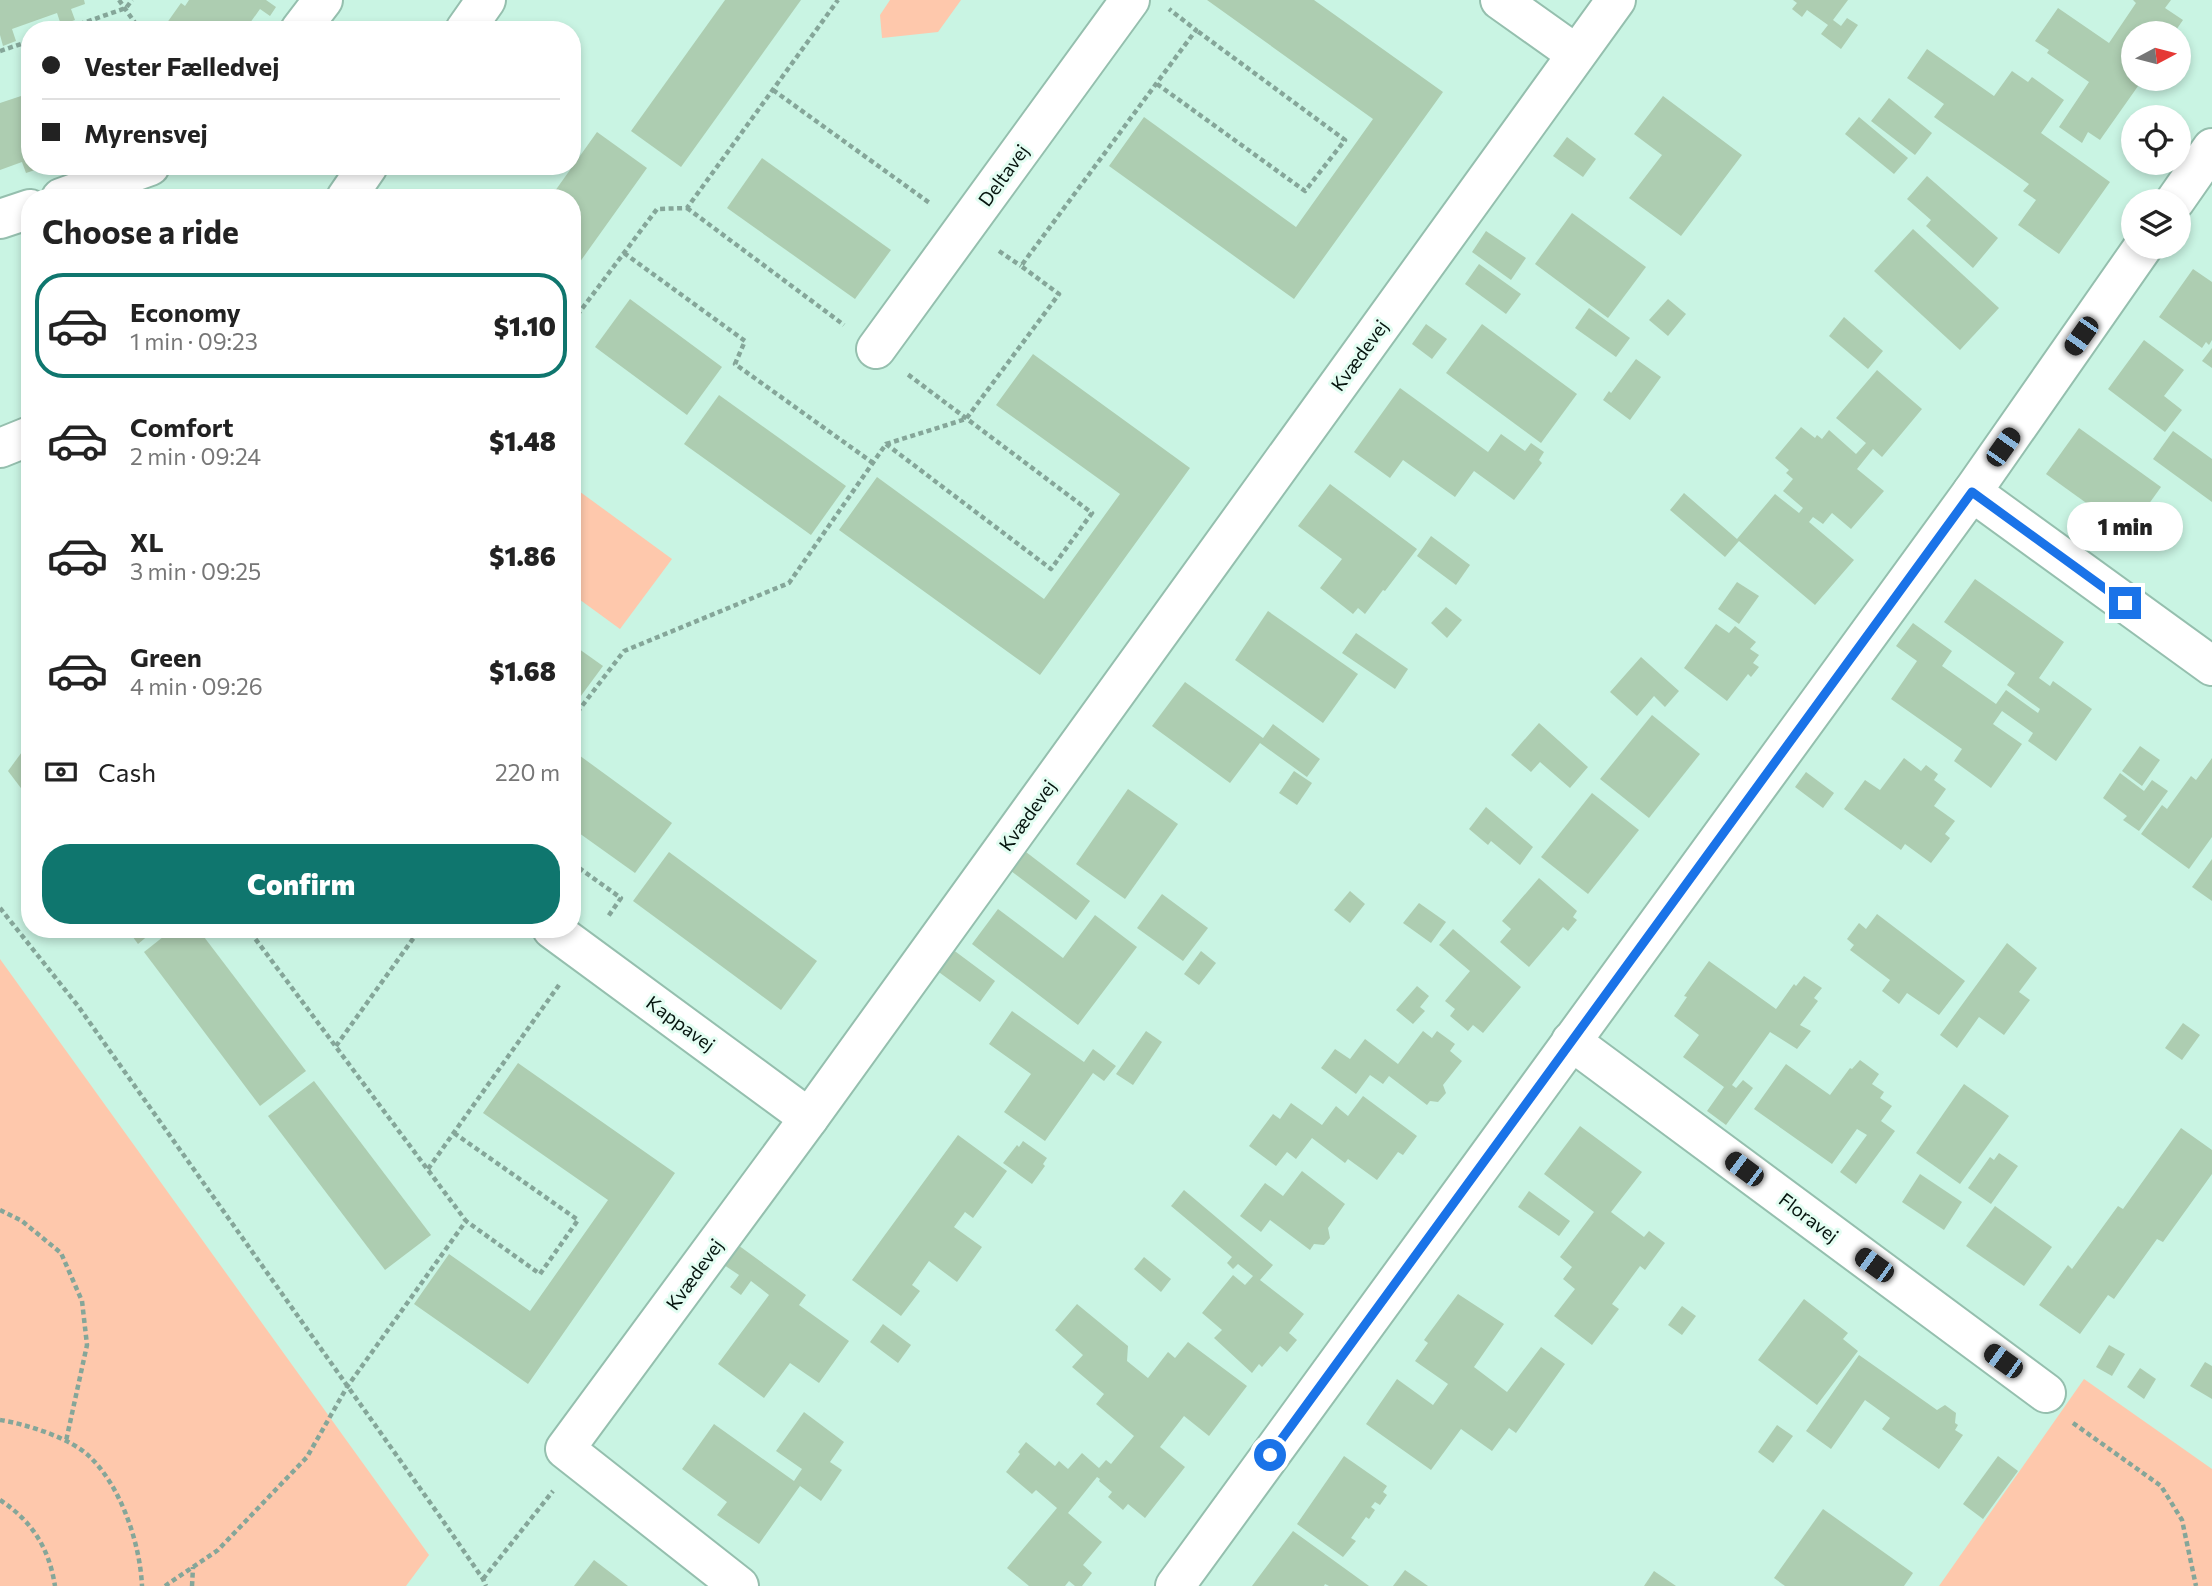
<!DOCTYPE html>
<meta charset="utf-8">
<style>
body{margin:0;font-family:Commissioner,sans-serif;background:#f6f6f6;color:#222;height:100vh;display:flex;flex-direction:column;font-size:26px;white-space:nowrap}
*{box-sizing:border-box;margin:0}
p{font-size:23px;color:#767676}
.icon{flex:none;width:38px;height:38px;fill:none;stroke:currentColor;stroke-width:2;stroke-linecap:round;stroke-linejoin:round}
.map{position:relative;flex:1;overflow:hidden}
.sheet{position:absolute;left:21px;top:189px;width:560px;height:749px;display:flex;flex-direction:column;background:#fff;border-radius:28px;box-shadow:0 4px 10px #0003}
.sheet>*{flex:none}
.guide{position:absolute;left:21px;top:21px;width:560px;height:154px;border-radius:28px;box-shadow:0 4px 10px #0003;display:grid;align-content:center;height:154px;padding:0 21px;background:#fff}
.needle{width:46px;rotate:83deg}
.buttons{position:absolute;left:2121px;top:21px;display:grid;gap:14px}
.buttons a{display:grid;place-items:center;width:70px;height:70px;border-radius:50%;background:#fff;box-shadow:0 4px 10px #0003;font-size:35px}
.end{position:absolute;width:32px;height:32px;margin:-16px;border:9px solid #1a73e8;background:#fff;box-shadow:0 0 0 4px #fff}
.from{border-radius:50%}
.bubble{position:absolute;height:49px;border-radius:24px;background:#fff;box-shadow:0 4px 10px #0003;font-size:23px;font-weight:800;line-height:49px;text-align:center}
.car{position:absolute;width:21px;height:42px;margin:-21px -10px;border-radius:9px;box-shadow:0 0 5px 2px #0007;background:linear-gradient(#222 24%,#8ab4d8 0 40%,#222 0 76%,#8ab4d8 0 86%,#222 0)}
.guide b{display:flex;align-items:center;gap:24px;height:66px;font-size:26px}
.guide b+b{border-top:2px solid #e0e0e0}
.guide i{width:18px;height:18px;background:#222}
ul{padding:0;list-style:none}
li{display:flex;align-items:center;gap:21px;height:105px;margin:0 14px 10px;padding:0 7px;border:4px solid transparent;border-radius:28px}
li div{flex:1}
li b{display:block;font-size:26px}
li em{font-style:normal;font-weight:800}
li.current{border-color:#0f766e}
li>.icon{width:63px;height:63px;stroke-width:1.5}
h2{padding:0 21px;font-size:32px;line-height:84px}
.pay{display:flex;align-items:center;gap:18px;height:77px;padding:0 21px;font-size:26px}
.pay p{margin-inline-start:auto}
.primary-button{display:flex;gap:14px;margin-top:auto;padding:14px 21px}
.primary-button a{flex:1;height:80px;border-radius:28px;background:#0f766e;color:#fff;font-size:28px;font-weight:800;line-height:80px;text-align:center}
.map>svg:first-child{display:block}
.green{fill:#fec8ac}
.building{fill:#adcdb1}
.lines{fill:none;stroke-linecap:round;stroke-linejoin:round}
.minor-casing{stroke:#95bfae;stroke-width:42}
.path{stroke:#85a699;stroke-width:4.5;stroke-dasharray:5 3.5;stroke-linecap:butt}
.minor{stroke:#fff;stroke-width:38}
.route{stroke:#1a73e8;stroke-width:9}
.labels{text-anchor:middle;dominant-baseline:central;stroke-width:6;stroke-linejoin:round;paint-order:stroke}
.street-label{font-size:19px;fill:#05140e;stroke:#e3fdf2}
</style>
<div class="map">
<svg width="2212" height="1586" viewBox="0 0 2212 1586">
<rect width="100%" height="100%" fill="#c9f4e3"/>
<g class="green">
<polygon points="890,0 961,0 938,32 882,38 880,15"/>
<polygon points="572,486 672,559 620,629 572,594"/>
<polygon points="0,959 429,1555 406,1586 0,1586"/>
<polygon points="2084,1379 2212,1469 2212,1586 1939,1586"/>
</g>
<g class="building">
<polygon points="0,0 84,0 85,4 71,9 75,20 61,25 57,13 12,29 16,41 3,46 0,35"/>
<polygon points="189,0 266,0 276,7 270,16 260,9 245,30 169,30 164,27 181,3 185,6"/>
<polygon points="725,0 801,0 681,167 631,131"/>
<polygon points="1207,0 1314,0 1443,92 1294,299 1109,166 1144,117 1296,227 1373,119"/>
<polygon points="1793,0 1848,0 1833,20 1841,26 1847,18 1858,25 1841,49 1821,34 1828,25 1807,10 1802,17 1792,9 1797,3"/>
<polygon points="2133,0 2171,0 2165,8 2183,20 2174,33 2133,33 2133,79 2143,79 2100,140 2088,132 2082,143 2059,127 2089,82 2047,53 2049,50 2035,41 2058,8 2109,43 2136,3"/>
<polygon points="1927,49 1994,96 2012,71 2028,82 2032,77 2064,100 2041,133 2110,182 2059,254 2018,225 2036,200 2023,191 2029,184 1934,117 1944,104 1907,78"/>
<polygon points="30,93 30,166 44,167 26,173 22,162 0,170 0,103"/>
<polygon points="1663,96 1742,155 1681,236 1629,198 1662,155 1634,134"/>
<polygon points="1889,98 1932,133 1915,155 1871,121"/>
<polygon points="1859,117 1908,158 1894,174 1845,134"/>
<polygon points="597,132 647,168 572,273 572,198 550,198"/>
<polygon points="1567,137 1596,159 1583,177 1553,156"/>
<polygon points="762,158 891,250 855,299 727,208"/>
<polygon points="1927,176 1998,238 1973,268 1926,226 1931,220 1907,199"/>
<polygon points="1572,213 1646,267 1608,318 1535,264"/>
<polygon points="1913,229 1999,308 1960,350 1874,271"/>
<polygon points="1486,231 1526,258 1511,280 1472,252"/>
<polygon points="1479,264 1521,294 1506,314 1465,284"/>
<polygon points="2193,269 2212,282 2212,340 2209,345 2206,342 2202,348 2159,317"/>
<polygon points="630,299 722,367 687,415 595,347"/>
<polygon points="1668,299 1686,314 1668,336 1649,320"/>
<polygon points="1589,308 1630,338 1616,357 1575,328"/>
<polygon points="1844,317 1883,351 1868,369 1829,336"/>
<polygon points="1426,324 1447,339 1432,359 1412,344"/>
<polygon points="1482,324 1577,394 1541,443 1446,373"/>
<polygon points="2144,340 2184,370 2164,396 2182,410 2165,432 2108,389"/>
<polygon points="2212,348 2212,368 2202,361"/>
<polygon points="1033,354 1190,468 1040,675 839,530 877,477 1044,599 1120,494 996,405"/>
<polygon points="1636,359 1661,377 1630,420 1603,400 1609,391 1611,393"/>
<polygon points="1877,370 1922,409 1882,457 1873,449 1857,469 1884,491 1851,529 1832,513 1823,524 1813,517 1809,522 1854,560 1815,605 1739,541 1725,557 1670,510 1684,493 1737,539 1775,494 1799,513 1803,508 1783,491 1793,479 1786,473 1789,470 1775,458 1801,427 1815,438 1817,435 1822,439 1829,430 1856,454 1866,443 1836,418"/>
<polygon points="1400,388 1488,452 1501,434 1525,451 1531,443 1544,452 1539,460 1542,463 1514,500 1474,471 1455,497 1403,460 1390,478 1354,452"/>
<polygon points="719,395 846,486 811,535 684,444"/>
<polygon points="2079,428 2161,487 2128,533 2046,474"/>
<polygon points="2173,431 2212,459 2212,502 2153,459"/>
<polygon points="1330,484 1417,549 1385,591 1383,590 1365,614 1358,608 1353,614 1320,588 1342,559 1298,526"/>
<polygon points="1431,536 1470,565 1456,585 1417,556"/>
<polygon points="1975,579 2064,642 2039,678 2050,686 2053,681 2092,709 2056,761 2028,741 2033,733 2002,711 1993,724 2022,744 1991,788 1954,761 1962,749 1891,699 1917,661 1896,646 1913,623 1952,651 1942,666 1996,704 2006,690 2038,713 2040,709 2007,685 2015,673 1944,622"/>
<polygon points="1737,582 1759,596 1739,624 1718,609"/>
<polygon points="1446,607 1462,620 1447,638 1431,623"/>
<polygon points="1268,611 1358,674 1323,723 1235,660"/>
<polygon points="1716,624 1729,633 1735,626 1756,642 1750,649 1759,655 1753,663 1759,667 1751,677 1748,674 1727,701 1684,668"/>
<polygon points="1356,633 1408,669 1395,689 1342,653"/>
<polygon points="572,644 603,666 572,708"/>
<polygon points="1641,657 1679,691 1665,707 1654,696 1637,716 1610,692"/>
<polygon points="1185,682 1263,738 1273,724 1320,759 1307,777 1260,743 1230,783 1152,726"/>
<polygon points="1652,715 1700,754 1649,818 1600,779"/>
<polygon points="1539,723 1588,767 1570,788 1540,762 1531,772 1511,755"/>
<polygon points="30,741 30,800 8,771"/>
<polygon points="2140,746 2160,760 2142,786 2122,771"/>
<polygon points="572,750 672,823 635,873 572,828"/>
<polygon points="1904,758 1921,771 1926,765 1938,774 1934,780 1946,789 1934,806 1955,821 1945,834 1950,838 1931,863 1905,844 1901,850 1844,809 1865,780 1880,790"/>
<polygon points="2212,758 2212,837 2189,869 2141,834 2162,805 2167,809 2191,776 2196,780"/>
<polygon points="1294,771 1312,783 1297,805 1279,793"/>
<polygon points="1806,772 1834,793 1823,808 1795,787"/>
<polygon points="2120,773 2144,791 2152,780 2168,791 2139,831 2123,820 2127,816 2103,798"/>
<polygon points="1128,789 1178,824 1125,899 1076,864"/>
<polygon points="1592,793 1639,830 1588,894 1541,857"/>
<polygon points="1486,807 1533,847 1520,865 1491,841 1488,845 1469,829"/>
<polygon points="669,852 817,961 781,1010 633,901"/>
<polygon points="1026,852 1090,901 1076,920 1011,871"/>
<polygon points="2212,859 2212,901 2192,887"/>
<polygon points="1539,878 1577,911 1573,917 1577,920 1568,931 1563,927 1529,967 1500,942 1511,929 1502,921"/>
<polygon points="1350,891 1365,904 1350,923 1334,910"/>
<polygon points="1162,894 1208,928 1183,961 1137,928"/>
<polygon points="1419,903 1446,922 1431,943 1403,923"/>
<polygon points="998,909 1063,958 1095,915 1137,947 1078,1025 972,944"/>
<polygon points="1877,914 1965,981 1939,1015 1907,993 1899,1004 1882,991 1890,980 1850,950 1854,945 1847,939 1859,923 1866,929"/>
<polygon points="127,929 156,929 138,944"/>
<polygon points="173,929 198,929 306,1071 260,1106 144,952"/>
<polygon points="1453,929 1521,987 1483,1033 1473,1025 1468,1031 1450,1016 1455,1009 1445,1001 1470,971 1439,945"/>
<polygon points="2007,943 2037,968 2019,992 2030,1000 2004,1035 1979,1017 1957,1048 1940,1035"/>
<polygon points="952,949 995,981 980,1002 936,970"/>
<polygon points="1201,951 1216,963 1199,985 1184,974"/>
<polygon points="1709,961 1776,1009 1794,984 1796,986 1804,976 1822,988 1814,998 1818,1001 1800,1025 1811,1031 1797,1049 1770,1032 1732,1085 1736,1088 1743,1080 1753,1088 1726,1125 1707,1111 1724,1087 1683,1057 1699,1035 1674,1016 1687,997 1684,996"/>
<polygon points="1417,986 1429,996 1420,1007 1425,1011 1413,1024 1396,1010"/>
<polygon points="1012,1011 1084,1062 1093,1049 1116,1066 1104,1081 1093,1073 1045,1141 1004,1112 1031,1074 989,1044"/>
<polygon points="2183,1023 2200,1035 2182,1060 2165,1048"/>
<polygon points="1146,1031 1162,1042 1133,1085 1116,1074"/>
<polygon points="1423,1031 1432,1038 1437,1031 1455,1044 1450,1051 1462,1061 1443,1085 1446,1093 1438,1102 1430,1101 1427,1105 1389,1076 1383,1084 1370,1075 1356,1094 1321,1068 1335,1049 1350,1059 1365,1039 1398,1064"/>
<polygon points="1860,1060 1879,1074 1872,1084 1884,1092 1880,1098 1892,1106 1881,1121 1895,1131 1856,1184 1840,1172 1867,1135 1857,1129 1832,1164 1754,1109 1786,1064 1830,1095 1850,1068 1852,1069"/>
<polygon points="518,1063 675,1173 528,1384 414,1304 449,1254 530,1311 608,1200 483,1113"/>
<polygon points="314,1081 431,1235 385,1270 268,1116"/>
<polygon points="1964,1084 2009,1116 1960,1184 1916,1153"/>
<polygon points="1363,1096 1417,1136 1403,1155 1398,1152 1377,1180 1348,1159 1345,1163 1312,1138 1296,1159 1287,1152 1276,1166 1249,1146 1273,1114 1280,1119 1291,1103 1322,1125 1336,1106 1348,1116"/>
<polygon points="1580,1126 1642,1172 1611,1212 1644,1237 1649,1231 1665,1243 1645,1270 1640,1266 1612,1304 1619,1309 1592,1345 1554,1316 1575,1289 1563,1279 1572,1267 1560,1257 1594,1212 1544,1174"/>
<polygon points="2181,1128 2212,1150 2212,1174 2163,1242 2157,1239 2114,1299 2108,1295 2080,1334 2039,1305 2068,1265 2072,1269 2118,1206 2123,1209"/>
<polygon points="958,1135 1007,1171 973,1218 965,1212 954,1227 982,1247 957,1282 929,1261 912,1285 920,1291 901,1316 852,1280"/>
<polygon points="1023,1141 1047,1158 1043,1164 1045,1166 1032,1184 1003,1163 1017,1145 1019,1147"/>
<polygon points="1999,1153 2018,1166 1991,1204 1968,1188 1990,1157 1994,1160"/>
<polygon points="1302,1171 1345,1204 1328,1228 1330,1238 1324,1245 1314,1244 1310,1250 1270,1220 1261,1232 1240,1216 1265,1183 1283,1196"/>
<polygon points="1920,1174 1962,1202 1944,1230 1902,1202"/>
<polygon points="1184,1190 1273,1265 1260,1280 1304,1314 1289,1333 1297,1340 1287,1352 1280,1346 1262,1367 1259,1364 1252,1373 1214,1338 1222,1330 1202,1313 1233,1275 1245,1285 1253,1276 1238,1264 1233,1269 1227,1263 1232,1257 1171,1206"/>
<polygon points="1529,1191 1570,1221 1559,1236 1518,1207"/>
<polygon points="1995,1206 2052,1247 2024,1286 1966,1246"/>
<polygon points="738,1245 806,1295 799,1305 849,1341 819,1383 790,1363 764,1398 718,1364 769,1295 751,1281 741,1295 730,1287 739,1275 724,1265"/>
<polygon points="1144,1257 1171,1279 1161,1292 1134,1269"/>
<polygon points="1458,1294 1504,1324 1474,1367 1507,1392 1541,1347 1565,1364 1516,1433 1509,1428 1492,1451 1461,1429 1431,1470 1366,1424 1397,1379 1433,1405 1448,1384 1415,1361 1428,1343 1424,1340"/>
<polygon points="1804,1299 1848,1333 1843,1339 1858,1351 1817,1405 1758,1360"/>
<polygon points="1077,1304 1128,1346 1127,1361 1148,1378 1168,1352 1175,1358 1188,1342 1247,1386 1209,1436 1184,1416 1160,1447 1185,1467 1145,1518 1128,1504 1123,1510 1108,1497 1112,1492 1099,1481 1100,1479 1097,1477 1068,1513 1102,1542 1083,1565 1092,1573 1082,1586 1075,1586 1069,1581 1065,1586 1029,1586 1007,1568 1057,1508 1036,1490 1032,1494 1006,1472 1020,1454 1018,1452 1026,1442 1055,1466 1059,1461 1068,1469 1082,1453 1099,1468 1106,1460 1111,1464 1134,1436 1096,1404 1104,1394 1072,1367 1083,1355 1055,1330"/>
<polygon points="1682,1306 1696,1316 1682,1335 1668,1325"/>
<polygon points="883,1324 911,1345 898,1363 870,1342"/>
<polygon points="2109,1345 2125,1354 2112,1376 2096,1367"/>
<polygon points="1859,1355 1937,1410 1945,1405 1956,1413 1955,1423 1958,1425 1955,1430 1963,1435 1939,1469 1882,1429 1890,1418 1865,1400 1831,1449 1806,1431"/>
<polygon points="2205,1362 2212,1366 2212,1399 2190,1386"/>
<polygon points="2140,1368 2156,1379 2144,1399 2127,1387"/>
<polygon points="804,1412 844,1442 830,1462 842,1470 821,1501 800,1486 759,1544 717,1515 727,1502 682,1469 714,1424 794,1481 802,1469 776,1451"/>
<polygon points="1777,1425 1793,1436 1773,1463 1758,1452"/>
<polygon points="1344,1456 1387,1486 1383,1492 1387,1495 1380,1505 1375,1502 1371,1507 1375,1510 1369,1519 1366,1517 1351,1538 1356,1541 1343,1557 1297,1524"/>
<polygon points="1998,1456 2018,1471 1983,1519 1963,1504"/>
<polygon points="1823,1509 1913,1573 1904,1586 1785,1586 1774,1578"/>
<polygon points="1293,1531 1369,1586 1329,1586 1325,1584 1324,1586 1252,1586"/>
<polygon points="594,1560 628,1586 574,1586"/>
<polygon points="1405,1570 1428,1586 1393,1586"/>
<polygon points="1654,1571 1676,1586 1644,1586"/>
</g>
<g class="lines">
<g class="minor-casing">
<g id="minor">
<polyline points="1500,0 1576,54"/>
<polyline points="300,30 323,0"/>
<polyline points="465,30 486,0"/>
<polyline points="61,198 150,166"/>
<polyline points="346,198 368,166"/>
<polyline points="2175,201 2212,148"/>
<polyline points="0,219 30,209"/>
<polyline points="876,349 1130,0"/>
<polyline points="0,448 30,436"/>
<polyline points="1972,492 2212,666"/>
<polyline points="552,929 809,1118"/>
<polyline points="1571,1041 2046,1393"/>
<polyline points="739,1586 565,1449 809,1118 1616,0"/>
<polyline points="1175,1586 1972,492 2143,247"/>
</g>
</g>
<g class="path">
<polyline points="119,0 140,30"/>
<polyline points="63,30 126,8 132,0"/>
<polyline points="0,51 30,41"/>
<polyline points="1157,84 1305,191 1345,140 1196,30"/>
<polyline points="773,90 931,204"/>
<polyline points="687,208 844,325"/>
<polyline points="999,251 1021,266"/>
<polyline points="624,253 745,341 735,364 873,463"/>
<polyline points="572,322 657,209 687,208 838,0"/>
<polyline points="886,444 1051,569 1092,513 906,373"/>
<polyline points="572,719 624,651 789,583 886,444 966,419 1059,294 1021,266 1196,30 1169,9"/>
<polyline points="572,863 621,898 607,918"/>
<polyline points="0,908 78,1006 441,1518 483,1579 486,1586"/>
<polyline points="336,1046 420,929"/>
<polyline points="454,1133 578,1220 540,1274 466,1221"/>
<polyline points="428,1169 559,985"/>
<polyline points="0,1210 22,1221 61,1253 82,1301 87,1345 66,1441"/>
<path d="M 0,1420 C 26,1424 71,1438 90,1457 C 121,1487 140,1543 142,1586"/>
<polyline points="2073,1423 2161,1486 2182,1520 2196,1586"/>
<path d="M 0,1500 C 32,1521 49,1548 55,1586"/>
<polyline points="483,1579 553,1491"/>
<polyline points="165,1586 218,1550 307,1457 347,1387 466,1221 248,929"/>
<polyline points="192,1586 193,1567"/>
</g>
<use href="#minor" class="minor"/>
</g>
<g class="lines">
<polyline class="route" points="1270,1455 1972,492 2125,603"/>
</g>
<g class="labels">
<g class="street-label">
<text transform="translate(1003 175) rotate(-54)">Deltavej</text>
<text transform="translate(1359 355) rotate(-54)">Kvædevej</text>
<text transform="translate(1027 815) rotate(-54)">Kvædevej</text>
<text transform="translate(681 1023) rotate(36)">Kappavej</text>
<text transform="translate(1809 1217) rotate(37)">Floravej</text>
<text transform="translate(694 1274) rotate(-54)">Kvædevej</text>
</g>
</g>
</svg>
<div class="buttons">
<a><svg class="needle" viewBox="-14 -14 28 28"><path d="M0-13l5 13h-10z" fill="#e53935"/><path d="M0 13l5-13h-10z" fill="#767676"/></svg></a>
<a><svg class="icon" aria-label="locate" viewBox="0 0 24 24"><circle cx="12" cy="12" r="6"/><path d="M12 2v4M12 18v4M2 12h4M18 12h4"/></svg></a>
<a><svg class="icon" aria-label="layers" viewBox="0 0 24 24"><path d="M12 4l9 5-9 5-9-5zM3 14l9 5 9-5"/></svg></a>
</div>
<i class="end from" style="left:1270px;top:1455px"></i>
<i class="end" style="left:2125px;top:603px"></i>
<div class="bubble" style="left:2067px;top:502px;width:116px">1 min</div>
<i class="car" style="left:2081px;top:336px;rotate:215deg"></i>
<i class="car" style="left:2003px;top:447px;rotate:35deg"></i>
<i class="car" style="left:1744px;top:1169px;rotate:307deg"></i>
<i class="car" style="left:1874px;top:1265px;rotate:306deg"></i>
<i class="car" style="left:2003px;top:1361px;rotate:306deg"></i>
<div class="guide">
<b><i class="from"></i>Vester Fælledvej</b>
<b><i></i>Myrensvej</b>
</div>
<section class="sheet">
<h2>Choose a ride</h2>
<ul>
<li class="current"><svg class="icon" aria-label="car" viewBox="0 0 24 24"><path d="M5 17H2v-5l4-1 3-4h7l3 4 3 1v5h-3M9 17h6M6 11h13"/><circle cx="7" cy="17" r="2"/><circle cx="17" cy="17" r="2"/></svg><div><b>Economy</b><p>1 min · 09:23</p></div><em>$1.10</em></li>
<li><svg class="icon" aria-label="car" viewBox="0 0 24 24"><path d="M5 17H2v-5l4-1 3-4h7l3 4 3 1v5h-3M9 17h6M6 11h13"/><circle cx="7" cy="17" r="2"/><circle cx="17" cy="17" r="2"/></svg><div><b>Comfort</b><p>2 min · 09:24</p></div><em>$1.48</em></li>
<li><svg class="icon" aria-label="car" viewBox="0 0 24 24"><path d="M5 17H2v-5l4-1 3-4h7l3 4 3 1v5h-3M9 17h6M6 11h13"/><circle cx="7" cy="17" r="2"/><circle cx="17" cy="17" r="2"/></svg><div><b>XL</b><p>3 min · 09:25</p></div><em>$1.86</em></li>
<li><svg class="icon" aria-label="car" viewBox="0 0 24 24"><path d="M5 17H2v-5l4-1 3-4h7l3 4 3 1v5h-3M9 17h6M6 11h13"/><circle cx="7" cy="17" r="2"/><circle cx="17" cy="17" r="2"/></svg><div><b>Green</b><p>4 min · 09:26</p></div><em>$1.68</em></li>
</ul>
<div class="pay"><svg class="icon" aria-label="cash" viewBox="0 0 24 24"><path d="M3 7h18v10H3z"/><circle cx="12" cy="12" r="2"/></svg>Cash<p>220 m</p></div>
<div class="primary-button"><a>Confirm</a></div>
</section>
</div>
